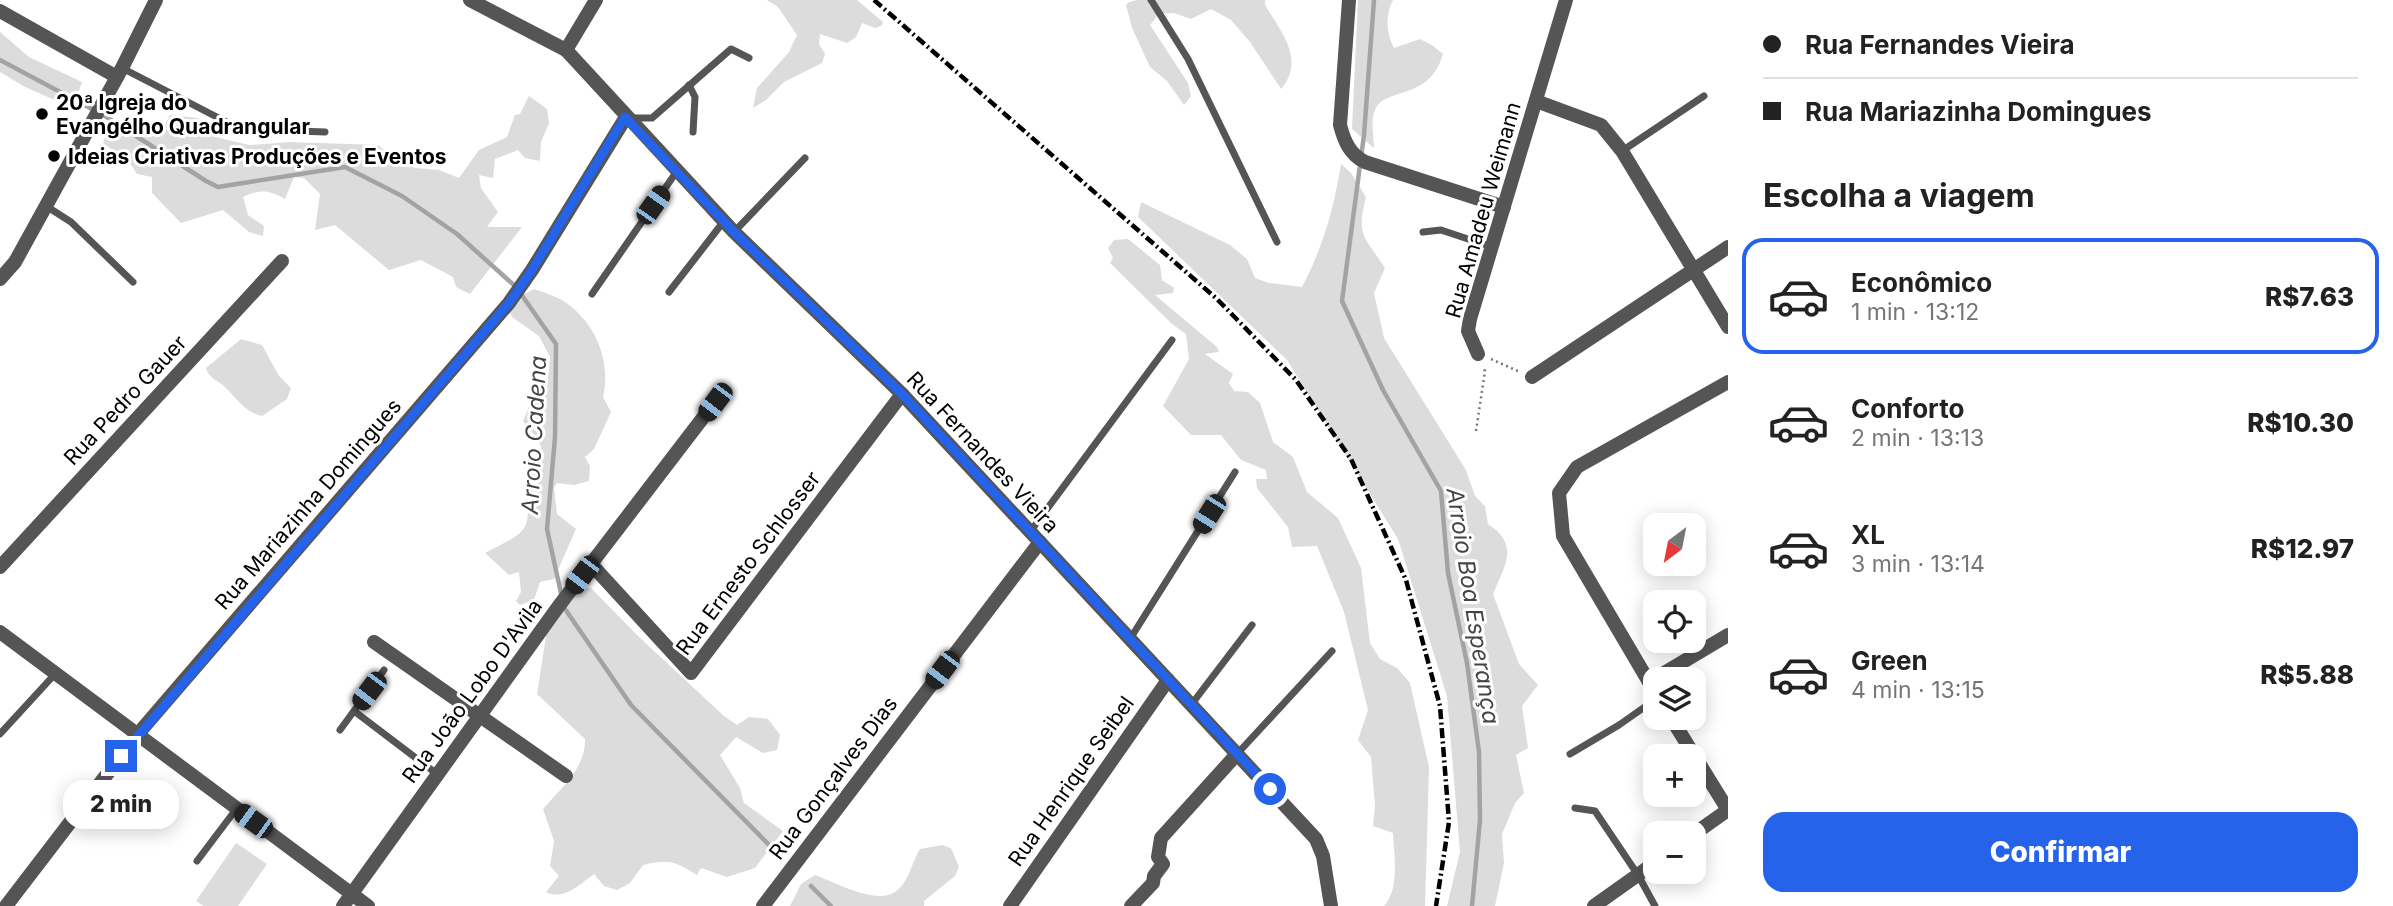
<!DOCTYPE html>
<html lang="pt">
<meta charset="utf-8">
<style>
body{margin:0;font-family:Inter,sans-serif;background:#f6f6f6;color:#222;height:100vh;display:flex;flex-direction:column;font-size:26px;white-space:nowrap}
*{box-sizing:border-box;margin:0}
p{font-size:23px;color:#767676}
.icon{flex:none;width:38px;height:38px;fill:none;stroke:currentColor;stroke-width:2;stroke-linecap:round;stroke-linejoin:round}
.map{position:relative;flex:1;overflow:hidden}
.panel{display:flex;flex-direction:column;background:#fff;width:665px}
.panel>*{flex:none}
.guide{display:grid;align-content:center;height:154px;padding:0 35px;background:#fff}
.needle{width:46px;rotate:212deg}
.tools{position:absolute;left:1643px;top:513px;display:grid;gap:14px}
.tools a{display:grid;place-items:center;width:63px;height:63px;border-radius:14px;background:#fff;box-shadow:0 4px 18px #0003;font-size:35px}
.end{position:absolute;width:32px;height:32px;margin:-16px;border:9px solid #2563eb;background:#fff;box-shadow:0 0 0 4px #fff}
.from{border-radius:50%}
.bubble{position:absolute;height:49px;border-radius:21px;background:#fff;box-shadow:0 4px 18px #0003;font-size:23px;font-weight:800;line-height:49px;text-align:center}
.car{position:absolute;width:21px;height:42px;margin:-21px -10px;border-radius:9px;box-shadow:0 0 5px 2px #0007;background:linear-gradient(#222 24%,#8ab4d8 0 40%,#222 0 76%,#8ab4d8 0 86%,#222 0)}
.guide b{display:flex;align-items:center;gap:24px;height:66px;font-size:26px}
.guide b+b{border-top:2px solid #e0e0e0}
.guide i{width:18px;height:18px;background:#222}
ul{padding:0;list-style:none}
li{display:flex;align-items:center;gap:21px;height:116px;margin:0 14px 10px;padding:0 21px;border:4px solid transparent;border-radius:21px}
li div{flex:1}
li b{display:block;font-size:26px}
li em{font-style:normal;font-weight:800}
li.selected{border-color:#2563eb}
li>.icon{width:63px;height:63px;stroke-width:1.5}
h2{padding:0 35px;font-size:32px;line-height:84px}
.action{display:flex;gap:14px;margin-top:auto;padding:14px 35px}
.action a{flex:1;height:80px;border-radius:21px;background:#2563eb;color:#fff;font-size:28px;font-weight:800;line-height:80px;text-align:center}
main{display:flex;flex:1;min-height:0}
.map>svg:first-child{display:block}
.green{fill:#dcdcdc}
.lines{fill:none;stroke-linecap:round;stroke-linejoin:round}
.stream{stroke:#a3a3a3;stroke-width:4.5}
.path{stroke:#777;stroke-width:2.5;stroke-dasharray:2 3.5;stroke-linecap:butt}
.service{stroke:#555;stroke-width:7}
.minor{stroke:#555;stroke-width:14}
.tertiary{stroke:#555;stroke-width:14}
.rail{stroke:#000;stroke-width:4.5;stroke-dasharray:10 3.5 2 3.5;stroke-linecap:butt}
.route{stroke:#2563eb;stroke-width:9}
.poi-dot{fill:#000;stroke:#fff;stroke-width:2.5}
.labels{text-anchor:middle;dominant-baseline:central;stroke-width:6;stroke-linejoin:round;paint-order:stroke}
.poi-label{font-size:21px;font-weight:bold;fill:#000;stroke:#fff;text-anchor:start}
.street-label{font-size:21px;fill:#000;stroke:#fff}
.water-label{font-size:23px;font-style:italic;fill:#444;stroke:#fff}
</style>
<main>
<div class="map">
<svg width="1728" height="906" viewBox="0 0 1728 906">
<rect width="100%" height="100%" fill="#fff"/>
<g class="green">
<polygon points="767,0 857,0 883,22 881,26 875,28 862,23 856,37 847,43 820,34 819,44 825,54 822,63 784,82 766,100 753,108 757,88 789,52 797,35 778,7"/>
<path d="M 1138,0 L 1265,0 L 1265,5 C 1281,32 1306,60 1281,89 L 1250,42 L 1231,20 L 1211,9 L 1191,19 L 1174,13 L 1159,14 L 1150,25 L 1188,83 L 1191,96 L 1184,105 L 1167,81 L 1150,67 L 1132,28 L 1126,5 L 1129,2 Z"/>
<path d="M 1358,0 L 1393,0 C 1385,16 1386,33 1394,48 L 1420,39 L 1432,45 L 1443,54 C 1429,102 1385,86 1375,110 C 1370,120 1374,137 1374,148 L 1352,129 Z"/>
<polygon points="0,32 29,57 82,82 73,108 25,87 0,72"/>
<path d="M 529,96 L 547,109 L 549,123 L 541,142 L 540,161 L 525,158 L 518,150 L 495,159 L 493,178 L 479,175 L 481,188 L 498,212 L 487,227 L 522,227 L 470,294 L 456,287 L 453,277 L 421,260 L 389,270 L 335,225 L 315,230 L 320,194 L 304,178 L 294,177 L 285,199 C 269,190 259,189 243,197 L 248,215 L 264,226 L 263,236 L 249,232 L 223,210 L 181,223 L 152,193 L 152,177 L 137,174 L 130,163 L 103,143 L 109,126 L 118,122 L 133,132 L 139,122 L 160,134 L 170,115 L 198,118 L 212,136 L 249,145 L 289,142 L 379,145 L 397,163 L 416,168 L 439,170 L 459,178 L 479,150 L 507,137 L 515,115 L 520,114 Z"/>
<path d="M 1341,164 L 1351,173 L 1366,197 C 1356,236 1364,236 1385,268 L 1374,293 L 1384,338 L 1466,470 L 1475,496 L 1485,506 L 1488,524 C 1520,545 1505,565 1493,594 L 1519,664 L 1538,685 L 1522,706 L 1528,748 L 1516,755 L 1524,793 L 1515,803 L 1502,834 L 1504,863 L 1495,906 L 1447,906 L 1460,852 L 1447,696 L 1398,539 L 1287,360 L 1138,217 L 1141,202 L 1230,245 L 1247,259 L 1255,278 L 1269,283 L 1302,287 C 1323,247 1334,208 1341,164 Z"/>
<path d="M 1128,239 L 1160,265 L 1162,280 L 1174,288 L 1173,293 L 1155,295 L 1217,347 L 1219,352 L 1205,354 L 1233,374 L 1229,383 L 1234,391 L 1248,392 L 1260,403 L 1273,442 L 1293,457 L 1307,492 L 1338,518 L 1361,568 L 1370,643 L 1380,659 L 1397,668 L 1410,683 L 1429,767 L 1425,906 L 1384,906 C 1400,889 1394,855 1393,833 L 1373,826 L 1375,805 L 1371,757 L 1358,740 L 1368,710 L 1344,612 L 1317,546 L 1292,547 L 1288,527 L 1257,488 L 1256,479 L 1267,479 L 1266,470 L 1241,460 L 1221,435 L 1191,435 L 1163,406 L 1189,359 L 1186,334 L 1172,324 L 1110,263 L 1113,258 L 1108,248 L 1114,240 Z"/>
<path d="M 534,289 C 545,293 560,297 569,305 C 597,326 611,363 603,397 L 611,412 L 594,449 L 585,457 L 590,466 L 589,481 L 574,485 L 557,483 L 554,488 L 557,514 L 576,529 L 554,579 L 540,582 L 534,600 L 520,605 L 516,601 L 521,592 L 519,572 L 509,575 L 485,553 C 532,529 530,532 526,480 C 550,450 545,449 523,421 L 533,397 L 547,390 L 550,357 L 539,336 L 512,317 L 510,312 L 516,298 Z"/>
<path d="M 241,339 L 262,345 L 279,376 L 291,388 L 287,399 L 262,416 C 246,413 236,398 226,388 C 218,380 209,379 206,368 Z"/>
<path d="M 591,588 L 639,637 L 724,716 L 737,725 L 749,717 L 768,719 L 780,735 L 777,750 L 763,753 L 736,737 L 720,755 L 740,788 L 744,803 L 783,831 L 755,868 L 727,877 L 701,868 L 697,875 C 674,861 670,859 643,865 L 630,883 L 617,890 L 604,886 L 594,874 C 580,884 564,901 546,892 L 559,876 L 550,866 L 554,841 L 543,809 C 561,788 586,768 585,739 L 537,694 L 547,630 L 582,589 Z"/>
<polygon points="236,843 267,864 238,906 204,906 196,901"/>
<path d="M 942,845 L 951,848 L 959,867 L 955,876 L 924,901 L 924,906 L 790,906 L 801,884 L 815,875 C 834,882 876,905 895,892 C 908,884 912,862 920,849 Z"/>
</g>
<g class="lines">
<g class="stream">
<polyline points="1374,0 1364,135 1342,301 1383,390 1441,491 1448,573 1467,663 1479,752 1480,820 1472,906"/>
<polyline points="0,60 105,116 206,181 218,187 345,167 402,196 457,234 516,287"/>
<polyline points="521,294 556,344 555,437 547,529 562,598"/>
<polyline points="563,606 631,705 777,853"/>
<polyline points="811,886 831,906"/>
</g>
<g class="path">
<polyline points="1491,359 1520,372"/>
<polyline points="1476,431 1485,371 1483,367"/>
</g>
<g class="service">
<polyline points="1151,0 1188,59 1277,242"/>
<polyline points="122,68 240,129 325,132"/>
<polyline points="689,85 695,97 693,132"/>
<polyline points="632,118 652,118 731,49 749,58"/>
<polyline points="1622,151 1704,96"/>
<polyline points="46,206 71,222 133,282"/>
<polyline points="734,232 805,158"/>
<polyline points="1423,232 1441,230 1492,247"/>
<polyline points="669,292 724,221"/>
<polyline points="592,294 677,171"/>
<polyline points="1030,532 1172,340"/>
<polyline points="1130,639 1235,472"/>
<polyline points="1191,705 1252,625"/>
<polyline points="354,711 437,774"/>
<polyline points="340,730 384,670"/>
<polyline points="0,734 55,674"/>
<polyline points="1237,754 1332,651"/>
<polyline points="1570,754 1619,725 1656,699"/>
<polyline points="1575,808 1595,811 1638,875 1655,906"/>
<polyline points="197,861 237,808"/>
</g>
<g class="minor">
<path d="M 1349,0 L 1340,125 C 1344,140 1349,154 1365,162 L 1504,207"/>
<polyline points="0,11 117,77"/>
<polyline points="566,50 596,0"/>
<polyline points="1536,101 1601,125 1622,151 1728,327"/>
<polyline points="1478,354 1468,331 1470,319 1566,0"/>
<polyline points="1532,377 1728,247"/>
<polyline points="591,564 691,673 902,394"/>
<polyline points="0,567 282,261"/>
<polyline points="374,642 566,776"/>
<polyline points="1649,682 1563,536 1559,493 1577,467 1728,382"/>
<polyline points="6,906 137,735 509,303 532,270 626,117"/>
<polyline points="343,906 558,607 715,402"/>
<polyline points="763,906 1040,542"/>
<polyline points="1010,906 1168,680"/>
<polyline points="1131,906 1153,883 1154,876 1163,864 1158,857 1161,838 1237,754"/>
</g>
<g class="tertiary">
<polyline points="470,0 566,50 734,232 902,394 1316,839 1323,856 1331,906"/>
<polyline points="0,279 15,262 122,68 156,0"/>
<polyline points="0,632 368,906"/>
<polyline points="1656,692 1649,682 1728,635"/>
<polyline points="1671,718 1728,810"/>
<polyline points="1694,834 1728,810"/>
<polyline points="1594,906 1656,862"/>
</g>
<polyline class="rail" points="874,0 1217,299 1296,380 1351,459 1406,580 1440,706 1449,822 1436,906"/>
</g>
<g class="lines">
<polyline class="route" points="121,756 509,303 532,270 625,117 734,232 902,394 1270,789"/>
</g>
<g class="poi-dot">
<circle cx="42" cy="114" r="7"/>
<circle cx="54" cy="156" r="7"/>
</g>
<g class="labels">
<g class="poi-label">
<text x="56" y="102">20ª Igreja do<tspan x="56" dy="24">Evangélho Quadrangular</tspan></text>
<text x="68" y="156">Ideias Criativas Produções e Eventos</text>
</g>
<g class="street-label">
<text transform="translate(1483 210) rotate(-74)">Rua Amadeu Weimann</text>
<text transform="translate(125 400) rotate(-47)">Rua Pedro Gauer</text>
<text transform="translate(983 452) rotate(47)">Rua Fernandes Vieira</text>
<text transform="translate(308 504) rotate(-49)">Rua Mariazinha Domingues</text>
<text transform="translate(748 563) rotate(-53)">Rua Ernesto Schlosser</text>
<text transform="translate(472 691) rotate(-54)">Rua João Lobo D'Avila</text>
<text transform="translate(833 778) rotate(-53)">Rua Gonçalves Dias</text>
<text transform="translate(1071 781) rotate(-55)">Rua Henrique Seibel</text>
</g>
<g class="water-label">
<text transform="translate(534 435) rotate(-87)">Arroio Cadena</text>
<text transform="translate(1473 606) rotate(81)">Arroio Boa Esperança</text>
</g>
</g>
</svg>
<div class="tools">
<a><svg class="needle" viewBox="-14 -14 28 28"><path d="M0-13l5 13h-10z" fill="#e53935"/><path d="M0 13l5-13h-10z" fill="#767676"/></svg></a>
<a><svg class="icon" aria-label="locate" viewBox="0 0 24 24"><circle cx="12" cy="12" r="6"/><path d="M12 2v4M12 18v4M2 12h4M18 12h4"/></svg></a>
<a><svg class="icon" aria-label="layers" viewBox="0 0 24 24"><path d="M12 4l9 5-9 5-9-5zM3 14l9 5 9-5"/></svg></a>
<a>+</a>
<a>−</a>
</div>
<i class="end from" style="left:1270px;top:789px"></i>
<i class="end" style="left:121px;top:756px"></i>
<div class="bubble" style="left:63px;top:780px;width:116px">2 min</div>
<i class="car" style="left:653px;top:205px;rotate:35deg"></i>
<i class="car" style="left:715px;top:402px;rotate:217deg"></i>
<i class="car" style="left:1209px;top:514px;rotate:212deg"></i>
<i class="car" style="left:582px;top:575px;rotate:217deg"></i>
<i class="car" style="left:942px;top:670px;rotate:217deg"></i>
<i class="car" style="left:369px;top:691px;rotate:217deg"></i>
<i class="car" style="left:253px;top:821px;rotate:306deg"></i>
</div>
<section class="panel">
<div class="guide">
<b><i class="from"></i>Rua Fernandes Vieira</b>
<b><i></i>Rua Mariazinha Domingues</b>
</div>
<h2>Escolha a viagem</h2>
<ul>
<li class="selected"><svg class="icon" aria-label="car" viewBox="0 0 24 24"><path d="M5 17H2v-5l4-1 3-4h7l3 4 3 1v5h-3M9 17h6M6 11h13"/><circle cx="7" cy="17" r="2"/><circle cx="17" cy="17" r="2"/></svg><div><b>Econômico</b><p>1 min · 13:12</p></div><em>R$7.63</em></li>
<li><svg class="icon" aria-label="car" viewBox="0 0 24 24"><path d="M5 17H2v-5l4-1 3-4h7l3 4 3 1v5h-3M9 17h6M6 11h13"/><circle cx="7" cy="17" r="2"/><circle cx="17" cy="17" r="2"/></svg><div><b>Conforto</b><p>2 min · 13:13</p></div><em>R$10.30</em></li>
<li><svg class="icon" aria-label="car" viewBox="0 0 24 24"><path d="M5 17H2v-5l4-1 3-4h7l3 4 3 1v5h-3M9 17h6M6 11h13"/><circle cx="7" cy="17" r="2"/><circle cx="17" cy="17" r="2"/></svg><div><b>XL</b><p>3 min · 13:14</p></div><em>R$12.97</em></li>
<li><svg class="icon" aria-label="car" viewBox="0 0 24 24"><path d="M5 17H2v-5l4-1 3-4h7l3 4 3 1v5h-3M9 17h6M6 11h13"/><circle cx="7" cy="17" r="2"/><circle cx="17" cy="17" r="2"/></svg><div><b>Green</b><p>4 min · 13:15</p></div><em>R$5.88</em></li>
</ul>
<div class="action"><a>Confirmar</a></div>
</section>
</main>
